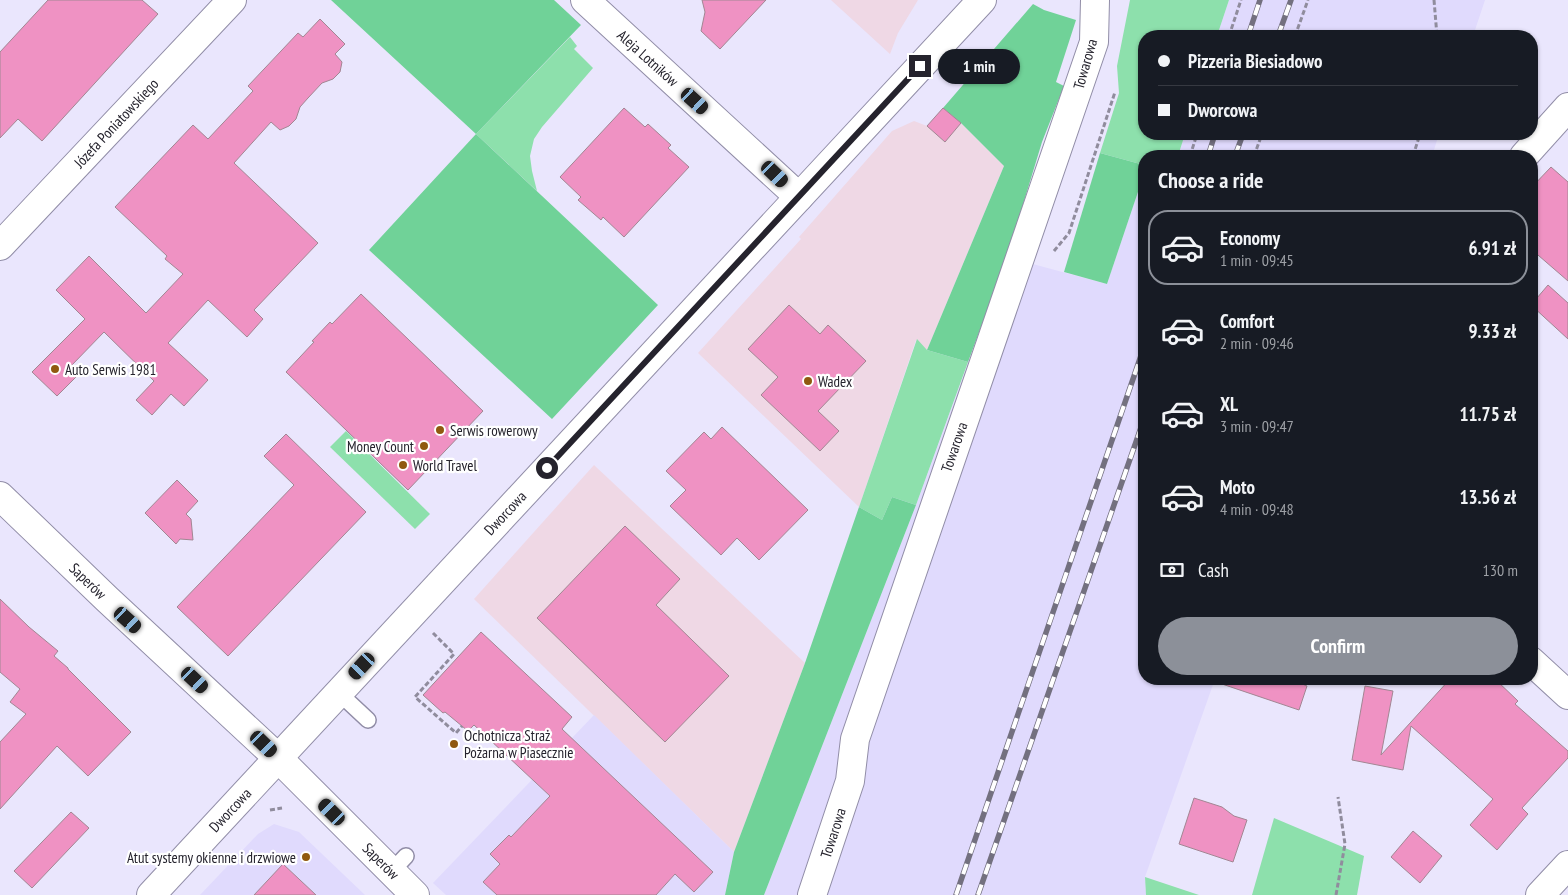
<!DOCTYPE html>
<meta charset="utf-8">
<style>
body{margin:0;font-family:"PT Sans Narrow",sans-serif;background:#20242c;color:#f1f3f6;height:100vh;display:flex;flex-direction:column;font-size:19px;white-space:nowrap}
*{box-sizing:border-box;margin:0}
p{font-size:16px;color:#9ea1a6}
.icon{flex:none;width:28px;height:28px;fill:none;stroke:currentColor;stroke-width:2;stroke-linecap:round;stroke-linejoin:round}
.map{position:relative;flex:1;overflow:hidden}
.side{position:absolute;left:1138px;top:150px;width:400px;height:535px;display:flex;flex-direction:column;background:#171b24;border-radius:20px;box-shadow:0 1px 4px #0004}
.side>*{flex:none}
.banner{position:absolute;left:1138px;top:30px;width:400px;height:110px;border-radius:20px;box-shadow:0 1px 4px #0004;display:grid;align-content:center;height:110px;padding:0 20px;background:#171b24}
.end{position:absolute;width:22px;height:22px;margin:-11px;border:6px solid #25232d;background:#fff;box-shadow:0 0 0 2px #fff}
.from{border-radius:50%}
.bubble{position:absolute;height:35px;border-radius:18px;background:#171b24;box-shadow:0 1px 4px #0004;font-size:16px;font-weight:700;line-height:35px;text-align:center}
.car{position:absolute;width:15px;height:30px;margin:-15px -8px;border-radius:6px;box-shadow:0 0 4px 1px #0007;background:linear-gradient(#222 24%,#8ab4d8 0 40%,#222 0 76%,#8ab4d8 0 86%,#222 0)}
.banner b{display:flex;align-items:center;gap:18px;height:48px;font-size:19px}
.banner b+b{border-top:1px solid #363941}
.banner i{width:12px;height:12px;background:#f1f3f6}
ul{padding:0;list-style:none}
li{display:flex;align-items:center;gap:15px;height:75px;margin:0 10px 8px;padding:0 10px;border:2px solid transparent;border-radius:20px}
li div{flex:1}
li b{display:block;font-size:19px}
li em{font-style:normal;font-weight:700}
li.on{border-color:#8c9099}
li>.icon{width:45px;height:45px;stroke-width:1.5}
h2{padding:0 20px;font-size:22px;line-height:60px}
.pay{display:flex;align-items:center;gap:12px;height:55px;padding:0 20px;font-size:19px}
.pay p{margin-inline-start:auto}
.primary-button{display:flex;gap:10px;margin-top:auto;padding:10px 20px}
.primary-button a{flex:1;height:58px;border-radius:30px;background:#8c9099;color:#fff;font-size:20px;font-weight:700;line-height:58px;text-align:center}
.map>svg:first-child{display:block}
.commercial{fill:#efd8e5}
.built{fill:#e0dafd}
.green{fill:#8de0ac}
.forest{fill:#70d298}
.building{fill:#ef92c3;stroke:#a28693}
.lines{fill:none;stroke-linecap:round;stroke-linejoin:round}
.service-casing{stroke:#918da7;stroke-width:18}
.minor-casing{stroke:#918da7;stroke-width:30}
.tertiary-casing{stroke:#918da7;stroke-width:30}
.path{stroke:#908c9d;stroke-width:3;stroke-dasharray:5 2.5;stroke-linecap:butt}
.service{stroke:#fff;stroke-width:15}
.minor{stroke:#fff;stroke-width:28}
.tertiary{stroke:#fff;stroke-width:28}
.rail-casing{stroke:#73707f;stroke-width:5.5}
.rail{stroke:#fff;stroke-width:4;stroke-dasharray:11;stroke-linecap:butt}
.route{stroke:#25232d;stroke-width:6}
.poi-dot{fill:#90590f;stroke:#fff;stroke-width:2}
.labels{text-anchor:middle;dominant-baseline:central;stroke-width:4.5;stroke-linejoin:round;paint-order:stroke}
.street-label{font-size:15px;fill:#25232d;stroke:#fff}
.poi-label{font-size:15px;fill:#25232d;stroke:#fff;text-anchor:start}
</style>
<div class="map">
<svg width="1568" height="895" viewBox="0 0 1568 895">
<rect width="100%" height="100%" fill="#eae6fd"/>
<g class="commercial">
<polygon points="831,0 918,0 898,33 890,54"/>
<polygon points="914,121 927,126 945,141 961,123 1004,166 927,350 916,340 859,507 698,353 801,239 799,237 892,131"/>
<polygon points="594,465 805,663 734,852 474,599"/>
</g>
<g class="built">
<polygon points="1229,0 1485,0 1473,36 1217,36"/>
<polygon points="1185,134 1439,134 1432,156 1178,156"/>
<polygon points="1144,174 1144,679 1215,679 1145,877 1146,895 764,895 916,505 1007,257 1107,284"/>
<polygon points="594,715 734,852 725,895 446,895 433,883"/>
<polygon points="274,824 299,832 365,895 200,895 258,834"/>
</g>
<g class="green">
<polygon points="1130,0 1229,0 1217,36 1144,36 1144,134 1185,134 1178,156 1144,156 1144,165 1100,153 1119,93 1117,66"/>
<polygon points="570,37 577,46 574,49 593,68 542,127 534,139 530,156 532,171 537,191 476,134"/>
<polygon points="917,339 927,350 968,362 916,505 892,497 882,520 859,507"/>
<polygon points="346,431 430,514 415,529 330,447"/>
<polygon points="1274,818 1364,856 1357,895 1252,895"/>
<polygon points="1145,877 1199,895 1146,895"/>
</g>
<g class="forest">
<polygon points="331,0 554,0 581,25 476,134 658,305 552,419 369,250 476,134"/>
<polygon points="1033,4 1044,10 1076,20 1056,82 1064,86 1042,142 1007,257 968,362 927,350 1004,166 961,123 943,108"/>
<polygon points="1100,153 1144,165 1144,174 1107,284 1064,272"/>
<polygon points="892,497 916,505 764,895 725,895 734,852 805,663 859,507 882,520"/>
</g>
<g class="building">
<polygon points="48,0 142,0 158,14 42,141 18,119 0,138 0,52"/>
<polygon points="702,0 766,0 720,49 701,31 705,12"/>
<polygon points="320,19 345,44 335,54 342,62 340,72 333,79 322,83 308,98 300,107 296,119 289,126 280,130 271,122 234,163 318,243 254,310 263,319 247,337 208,300 168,343 208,380 184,406 171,394 152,415 136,400 154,381 104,332 71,366 79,374 57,396 32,372 85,319 56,290 89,256 146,313 183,274 165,259 167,256 115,207 193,125 208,139 253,91 248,86 298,33 303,37"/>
<polygon points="624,108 645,127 648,124 671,145 668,148 689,167 624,237 603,217 601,220 578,200 581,197 560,177"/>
<polygon points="943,108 961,123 945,142 927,126"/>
<polygon points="1551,167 1568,182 1568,281 1531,249 1531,188"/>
<polygon points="1548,285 1568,303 1568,339 1531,305"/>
<polygon points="361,294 483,411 408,490 286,372 314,342 312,341 330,322 332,324"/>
<polygon points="789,305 820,334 828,325 866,361 818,411 839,431 820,451 761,395 778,377 748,349"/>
<polygon points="722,427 808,510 759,560 737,538 721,555 670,506 686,490 666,471 704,432 711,439"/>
<polygon points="286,434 366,512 228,656 177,607 294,485 264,456"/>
<polygon points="177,480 198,501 186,514 191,519 193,540 180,539 176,544 145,513"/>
<polygon points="625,526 680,579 656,605 729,676 665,742 537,618"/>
<polygon points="0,599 29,627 58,651 54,656 68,668 68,669 131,732 88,776 57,746 0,809 0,742 26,714 10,702 20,689 0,672"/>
<polygon points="481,632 572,717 562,729 713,872 694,892 675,874 656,895 497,895 483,882 500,864 490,854 509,835 511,837 550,796 474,725 468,731 445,712 443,713 423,695"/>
<polygon points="1220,679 1301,679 1300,683 1307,686 1299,710 1219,683"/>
<polygon points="1450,679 1495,679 1518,701 1515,704 1568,751 1568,758 1522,808 1528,814 1497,850 1470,825 1493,799 1411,726 1403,770 1352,760 1365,686 1393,691 1381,755"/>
<polygon points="1194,798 1222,807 1234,816 1247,820 1233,862 1179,844"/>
<polygon points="71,812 89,828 32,888 14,871"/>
<polygon points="1413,831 1442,856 1420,883 1391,857"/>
<polygon points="283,864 316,895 254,895"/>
</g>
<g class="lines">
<g class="service-casing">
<g id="service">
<polyline points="338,692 368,720"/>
<polyline points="391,872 406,856"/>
</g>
</g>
<g class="minor-casing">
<g id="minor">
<polyline points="585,0 799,197"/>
<polyline points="1524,156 1568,107"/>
<polyline points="0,246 232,0"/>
<polyline points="0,496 107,599 278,758 415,895"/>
<polyline points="1531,661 1568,695"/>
<polyline points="812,895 850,781 855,739 1094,42 1095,0"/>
<polyline points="1540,895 1568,865"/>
</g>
</g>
<g class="tertiary-casing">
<polyline id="tertiary" points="151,895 982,0"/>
</g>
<g class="path">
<polyline points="1434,0 1437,36"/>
<polyline points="1229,36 1241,0"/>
<polyline points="1295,36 1308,0"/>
<polyline points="1190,156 1197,134"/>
<polyline points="1254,156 1262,134"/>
<polyline points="1413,156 1420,134"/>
<polyline points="1054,251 1069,233 1115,92"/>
<polyline points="433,633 454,654 415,697 456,733 462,726"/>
<polyline points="270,810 282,808"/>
<polyline points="1336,895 1345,844 1338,797"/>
</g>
<use href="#service" class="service"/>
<use href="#minor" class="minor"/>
<use href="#tertiary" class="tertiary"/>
<g class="rail-casing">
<g id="rail">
<polyline points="1248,36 1260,0"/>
<polyline points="1278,36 1291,0"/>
<polyline points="1208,156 1215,134"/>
<polyline points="1235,156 1243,134"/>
<polyline points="956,895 1144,347"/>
<polyline points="978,895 1144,419"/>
</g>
</g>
<use href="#rail" class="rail"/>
</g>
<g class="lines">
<polyline class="route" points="547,468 920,66"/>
</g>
<g class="poi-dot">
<circle cx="55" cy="369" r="5"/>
<circle cx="808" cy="381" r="5"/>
<circle cx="440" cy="430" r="5"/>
<circle cx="424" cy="446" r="5"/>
<circle cx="403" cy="465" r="5"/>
<circle cx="454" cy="744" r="5"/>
<circle cx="306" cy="857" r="5"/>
</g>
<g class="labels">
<g class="street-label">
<text transform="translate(648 58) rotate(42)">Aleja Lotników</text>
<text transform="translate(1085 64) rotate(-74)">Towarowa</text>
<text transform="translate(116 123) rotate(-47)">Józefa Poniatowskiego</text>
<text transform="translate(954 447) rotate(-71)">Towarowa</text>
<text transform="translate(505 513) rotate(-47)">Dworcowa</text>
<text transform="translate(88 581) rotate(44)">Saperów</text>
<text transform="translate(230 810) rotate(-47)">Dworcowa</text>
<text transform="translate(833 833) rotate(-72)">Towarowa</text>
<text transform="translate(381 861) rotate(45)">Saperów</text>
</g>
<g class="poi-label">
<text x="65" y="369">Auto Serwis 1981</text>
<text x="818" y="381">Wadex</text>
<text x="450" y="430">Serwis rowerowy</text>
<text x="414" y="446" text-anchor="end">Money Count</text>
<text x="413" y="465">World Travel</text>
<text x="464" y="735">Ochotnicza Straż<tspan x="464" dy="17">Pożarna w Piasecznie</tspan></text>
<text x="296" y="857" text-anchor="end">Atut systemy okienne i drzwiowe</text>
</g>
</g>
</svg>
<i class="end from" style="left:547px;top:468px"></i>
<i class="end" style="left:920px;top:66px"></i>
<div class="bubble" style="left:938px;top:49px;width:82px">1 min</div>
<i class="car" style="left:695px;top:101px;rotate:132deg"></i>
<i class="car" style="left:775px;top:174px;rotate:134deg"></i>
<i class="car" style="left:128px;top:620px;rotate:132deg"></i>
<i class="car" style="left:362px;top:666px;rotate:223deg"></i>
<i class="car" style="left:195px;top:680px;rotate:133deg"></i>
<i class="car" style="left:264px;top:744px;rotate:134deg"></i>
<i class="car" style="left:332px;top:812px;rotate:315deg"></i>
<div class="banner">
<b><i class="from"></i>Pizzeria Biesiadowo</b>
<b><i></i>Dworcowa</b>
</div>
<section class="side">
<h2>Choose a ride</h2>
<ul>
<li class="on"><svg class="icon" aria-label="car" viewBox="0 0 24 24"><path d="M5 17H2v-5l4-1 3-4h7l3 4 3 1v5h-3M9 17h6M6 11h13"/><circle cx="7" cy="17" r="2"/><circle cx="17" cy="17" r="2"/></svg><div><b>Economy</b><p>1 min · 09:45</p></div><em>6.91 zł</em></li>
<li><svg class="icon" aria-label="car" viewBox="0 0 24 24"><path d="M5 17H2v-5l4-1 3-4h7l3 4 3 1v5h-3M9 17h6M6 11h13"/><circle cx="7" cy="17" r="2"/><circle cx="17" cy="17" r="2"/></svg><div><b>Comfort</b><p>2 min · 09:46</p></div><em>9.33 zł</em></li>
<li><svg class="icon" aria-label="car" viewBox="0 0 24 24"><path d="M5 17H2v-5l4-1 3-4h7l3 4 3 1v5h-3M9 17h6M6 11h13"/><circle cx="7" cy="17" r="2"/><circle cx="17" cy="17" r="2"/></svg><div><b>XL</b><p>3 min · 09:47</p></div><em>11.75 zł</em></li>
<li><svg class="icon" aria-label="car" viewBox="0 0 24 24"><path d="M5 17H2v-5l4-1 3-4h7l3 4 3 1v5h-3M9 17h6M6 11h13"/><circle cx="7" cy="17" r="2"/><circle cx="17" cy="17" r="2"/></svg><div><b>Moto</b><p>4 min · 09:48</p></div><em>13.56 zł</em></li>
</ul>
<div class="pay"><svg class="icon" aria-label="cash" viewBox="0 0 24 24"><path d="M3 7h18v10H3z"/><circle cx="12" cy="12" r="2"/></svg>Cash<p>130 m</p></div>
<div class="primary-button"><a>Confirm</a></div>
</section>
</div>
